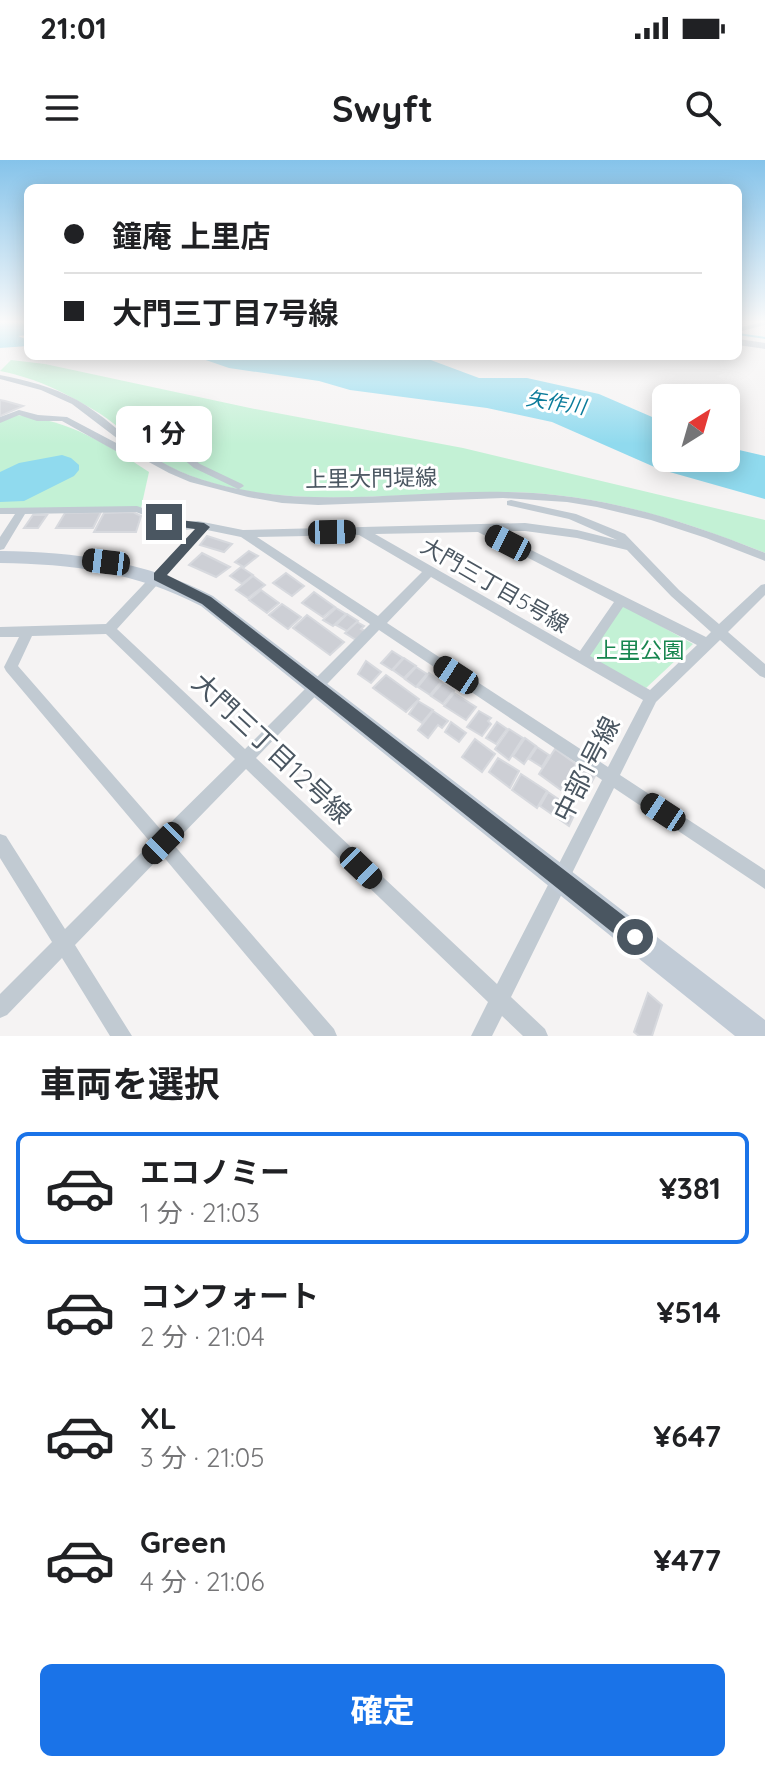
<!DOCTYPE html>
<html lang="ja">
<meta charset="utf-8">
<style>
body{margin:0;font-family:Quicksand,"Noto Sans JP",sans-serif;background:#f6f6f6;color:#202124;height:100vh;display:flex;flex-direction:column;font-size:30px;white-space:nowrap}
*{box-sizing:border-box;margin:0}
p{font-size:26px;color:#757577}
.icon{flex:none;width:44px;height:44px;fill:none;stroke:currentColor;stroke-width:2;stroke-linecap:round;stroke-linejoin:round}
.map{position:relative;height:876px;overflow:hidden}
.side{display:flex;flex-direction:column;background:#fff;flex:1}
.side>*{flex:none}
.guide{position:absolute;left:24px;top:24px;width:718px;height:176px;border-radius:12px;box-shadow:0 4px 20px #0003;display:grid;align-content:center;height:176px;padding:0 40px;background:#fff}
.needle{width:52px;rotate:37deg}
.buttons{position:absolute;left:652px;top:224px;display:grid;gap:16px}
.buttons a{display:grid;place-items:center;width:88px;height:88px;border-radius:12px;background:#fff;box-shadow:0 4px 20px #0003;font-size:40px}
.end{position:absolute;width:36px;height:36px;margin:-18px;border:10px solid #4a5661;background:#fff;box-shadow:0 0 0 4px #fff}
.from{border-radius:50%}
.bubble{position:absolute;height:56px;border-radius:12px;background:#fff;box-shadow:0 4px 20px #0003;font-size:26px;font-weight:700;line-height:56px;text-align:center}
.car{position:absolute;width:24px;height:48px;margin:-24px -12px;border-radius:10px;box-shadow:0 0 6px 2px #0007;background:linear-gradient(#222 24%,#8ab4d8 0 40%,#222 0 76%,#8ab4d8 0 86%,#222 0)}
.guide b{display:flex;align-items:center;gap:28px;height:76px;font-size:30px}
.guide b+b{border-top:2px solid #e0e0e0}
.guide i{width:20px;height:20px;background:#202124}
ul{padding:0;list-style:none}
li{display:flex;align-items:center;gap:24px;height:112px;margin:0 16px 12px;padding:0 24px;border:4px solid transparent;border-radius:12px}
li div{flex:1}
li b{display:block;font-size:30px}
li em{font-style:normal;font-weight:700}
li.active{border-color:#1a73e8}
li>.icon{width:72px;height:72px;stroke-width:1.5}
h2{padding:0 40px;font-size:36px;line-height:96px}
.button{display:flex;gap:16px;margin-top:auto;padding:16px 40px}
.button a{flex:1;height:92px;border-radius:12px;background:#1a73e8;color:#fff;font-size:32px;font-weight:700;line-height:92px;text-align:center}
.status{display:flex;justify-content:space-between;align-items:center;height:56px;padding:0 40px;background:#fff;direction:ltr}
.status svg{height:22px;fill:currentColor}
header{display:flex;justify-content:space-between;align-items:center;height:104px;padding:0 40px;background:#fff;font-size:36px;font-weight:700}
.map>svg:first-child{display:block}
.green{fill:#c3f1d5}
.water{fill:#90daee}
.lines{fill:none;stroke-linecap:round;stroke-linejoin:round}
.stream{stroke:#90daee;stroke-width:2}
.building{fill:#cdcfd5;stroke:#d7d9de;stroke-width:2}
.street{fill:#c1cad2;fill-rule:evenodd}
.secondary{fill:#c1cbd6;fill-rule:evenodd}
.route{fill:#4a5661}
.labels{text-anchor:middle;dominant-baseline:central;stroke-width:6;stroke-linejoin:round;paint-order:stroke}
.far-water-label{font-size:20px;font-style:italic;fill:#0c7c9b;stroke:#fff}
.street-label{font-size:22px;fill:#4a5661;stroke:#fff}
.park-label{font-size:22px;fill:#17864f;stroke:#fff}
.near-street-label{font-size:26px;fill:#4a5661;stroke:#fff}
</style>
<div class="status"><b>21:01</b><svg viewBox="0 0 49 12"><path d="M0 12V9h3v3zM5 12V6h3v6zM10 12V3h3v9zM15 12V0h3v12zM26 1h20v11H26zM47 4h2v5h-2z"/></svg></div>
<header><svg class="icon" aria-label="menu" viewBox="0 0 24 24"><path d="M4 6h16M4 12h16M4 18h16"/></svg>Swyft<svg class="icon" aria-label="search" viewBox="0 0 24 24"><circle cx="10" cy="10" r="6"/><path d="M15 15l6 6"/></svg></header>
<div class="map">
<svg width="765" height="876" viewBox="0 0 765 876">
<rect width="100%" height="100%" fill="#f5f3f3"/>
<g class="green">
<path d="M 11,200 L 45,204 L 250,248 L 463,288 L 765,360 L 765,393 C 682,360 598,333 507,332 C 419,331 328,346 241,330 C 212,324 181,315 156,299 C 136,286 120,266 99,253 C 65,233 40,219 0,211 Z"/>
<path d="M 17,255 C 71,261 105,283 149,312 L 141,348 L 0,348 L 0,261 Z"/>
<polygon points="625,446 693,484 646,528 590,498 588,494 620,447"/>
</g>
<g class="water">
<polygon points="0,161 28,161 28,175 18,176 28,180 28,186 0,188"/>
<polygon points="194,196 420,196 479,218 527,218 599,234 666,263 666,298 726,298 726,287 765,296 765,339 659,309 552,262 487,248 350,230 319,221 229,208"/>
<polygon points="62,295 71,298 79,305 79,310 74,316 24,341 0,342 0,312 19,303"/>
</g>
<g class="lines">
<polyline class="stream" points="738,174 765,178"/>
</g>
<g class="building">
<polygon points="0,240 5,241 23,246 0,256"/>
<polygon points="101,352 93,368 56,368 65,353"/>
<polygon points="133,352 141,356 136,372 94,372 104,353"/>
<polygon points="33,355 47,355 38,368 24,368"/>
<polygon points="207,376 232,384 224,392 200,385"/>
<polygon points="249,391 258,396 244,407 235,402"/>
<polygon points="202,393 230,407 216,417 189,405"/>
<polygon points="241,407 253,415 242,424 230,416"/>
<polygon points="286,413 304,426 292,436 273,423"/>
<polygon points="253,416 265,425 248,438 236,430"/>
<polygon points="261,430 279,443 267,453 249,440"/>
<polygon points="314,432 335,447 323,457 302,443"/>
<polygon points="282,444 301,457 288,469 269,455"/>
<polygon points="336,448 346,454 333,466 323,460"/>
<polygon points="347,454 358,461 347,471 336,465"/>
<polygon points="307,455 344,482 330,495 293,468"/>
<polygon points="357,462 364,466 361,469 365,471 356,480 345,473"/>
<polygon points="392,491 403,498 392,510 381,503"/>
<polygon points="404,498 416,506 404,518 393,510"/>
<polygon points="366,501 381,512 371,523 358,514"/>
<polygon points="416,507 427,514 416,527 405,519"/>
<polygon points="429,513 441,522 430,535 418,527"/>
<polygon points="386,515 419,539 406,552 373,528"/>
<polygon points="442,523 454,531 443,544 431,536"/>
<polygon points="454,533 476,547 466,560 444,546"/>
<polygon points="418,541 433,550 422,563 409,554"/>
<polygon points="433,551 448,561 442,568 438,565 428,578 418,570"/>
<polygon points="479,551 491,558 488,561 491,564 482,576 467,567"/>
<polygon points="451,562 466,573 459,582 445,572"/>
<polygon points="497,562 507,569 496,584 486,578"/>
<polygon points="509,569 523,578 509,600 495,589"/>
<polygon points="525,578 536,586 524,604 513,596"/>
<polygon points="475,579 495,594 482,612 462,597"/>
<polygon points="537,587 549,595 542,607 529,599"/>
<polygon points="555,589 576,604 561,630 539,614"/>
<polygon points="498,598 519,611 510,628 489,612"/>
<polygon points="578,607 595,616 582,640 565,629"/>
<polygon points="521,614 547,631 537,648 512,630"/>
<polygon points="548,632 576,651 569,666 540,646"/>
<polygon points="648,833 662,845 652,876 639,876 634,872"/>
</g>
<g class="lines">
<g class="street">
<polygon points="765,161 765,165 738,172 738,168"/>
<path d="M 0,215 C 26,220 53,227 77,240 C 102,254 123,275 146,292 C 174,312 205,322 238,329 L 194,308 L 167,286 L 167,282 L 179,277 L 185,277 L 185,281 L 176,285 L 200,304 L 242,324 L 244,326 L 239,329 C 328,347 417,330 506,332 C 597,333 681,359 765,393 L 765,401 L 706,378 L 651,360 L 597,347 L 567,342 L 503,338 L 318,345 L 282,343 L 248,337 L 190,322 L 169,313 L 147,301 L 130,299 L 62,261 L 37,261 L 19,255 L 0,263 L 0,257 L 19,250 L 38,255 L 67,257 L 139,295 L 72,244 L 41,230 L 0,219 Z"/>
<path d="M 511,340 L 576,354 L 625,374 L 679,430 L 719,464 L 761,425 L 765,424 L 765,435 L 728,472 L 765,504 L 765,518 L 760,516 L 720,480 L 656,542 L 620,615 L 765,710 L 765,729 L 614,628 L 511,837 L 545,869 L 548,876 L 523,876 L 502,856 L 492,876 L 471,876 L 488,842 L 246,609 L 173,684 L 334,869 L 337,876 L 314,876 L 162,695 L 75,785 L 132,876 L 110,876 L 62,798 L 7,855 L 0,858 L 0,834 L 52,782 L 0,698 L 0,674 L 6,676 L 65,769 L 151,683 L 6,511 L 4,507 L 19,477 L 0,477 L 0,467 L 106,464 L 196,369 L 181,370 L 136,352 L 25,354 L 4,389 L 0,390 L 0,377 L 15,354 L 0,354 L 0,348 L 137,346 L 182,362 L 198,361 L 243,370 L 525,363 L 577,370 L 617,380 L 569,359 L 507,345 L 507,341 ZM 207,370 L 241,377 L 370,464 L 245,589 L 117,469 ZM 493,371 L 525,371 L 577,378 L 627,390 L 671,436 L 711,472 L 706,477 ZM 478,372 L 614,442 L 580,491 L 375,374 ZM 359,375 L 422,412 L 378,456 L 257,377 ZM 431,417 L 643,540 L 608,607 L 387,463 ZM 623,447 L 697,485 L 650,530 L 590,496 ZM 379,470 L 602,620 L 497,824 L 256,598 ZM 106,474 L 235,599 L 162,671 L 18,506 L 32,476 Z"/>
</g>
<g class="secondary">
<polygon points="738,179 765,183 765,189 738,185"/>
<path d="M 0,391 C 76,392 145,401 213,436 L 765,860 L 765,876 L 735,876 L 201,446 C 136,412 72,404 0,403 Z"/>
</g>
</g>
<linearGradient id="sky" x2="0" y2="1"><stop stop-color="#85c3ea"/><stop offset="0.57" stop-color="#fafafa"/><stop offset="1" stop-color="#fafafa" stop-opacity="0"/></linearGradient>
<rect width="765" height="284" fill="url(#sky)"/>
<polygon class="route" points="164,358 204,363 210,367 167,415 211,437 642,770 645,777 642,784 635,787 627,784 202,444 154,420 154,413 195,369 160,364 158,362"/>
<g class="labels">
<g class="far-water-label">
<text transform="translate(556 242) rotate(9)">矢作川</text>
</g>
<g class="street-label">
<text transform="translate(371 318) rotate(-1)">上里大門堤線</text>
<text transform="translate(495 425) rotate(30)">大門三丁目5号線</text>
</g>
<g class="park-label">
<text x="640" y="490">上里公園</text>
</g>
<g class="near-street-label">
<text transform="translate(272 588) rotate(43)">大門三丁目12号線</text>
<text transform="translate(586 609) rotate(-63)">中部1号線</text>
</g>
</g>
</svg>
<div class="buttons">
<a><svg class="needle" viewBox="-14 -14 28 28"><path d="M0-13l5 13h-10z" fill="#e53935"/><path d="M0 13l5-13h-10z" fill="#757577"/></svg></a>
</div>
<i class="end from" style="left:635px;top:777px"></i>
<i class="end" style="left:164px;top:362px"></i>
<div class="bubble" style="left:116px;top:246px;width:96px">1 分</div>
<i class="car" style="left:332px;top:372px;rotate:89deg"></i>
<i class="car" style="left:508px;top:383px;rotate:297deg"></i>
<i class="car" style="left:106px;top:402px;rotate:277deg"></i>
<i class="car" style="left:456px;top:515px;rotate:303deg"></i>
<i class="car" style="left:663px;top:652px;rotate:303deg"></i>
<i class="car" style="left:163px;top:683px;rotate:225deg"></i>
<i class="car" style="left:361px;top:708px;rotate:134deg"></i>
<div class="guide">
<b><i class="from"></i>鐘庵 上里店</b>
<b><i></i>大門三丁目7号線</b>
</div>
</div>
<section class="side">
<h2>車両を選択</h2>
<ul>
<li class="active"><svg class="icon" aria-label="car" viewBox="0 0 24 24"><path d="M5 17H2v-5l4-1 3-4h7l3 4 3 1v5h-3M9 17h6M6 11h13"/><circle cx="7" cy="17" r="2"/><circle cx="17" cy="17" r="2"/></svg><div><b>エコノミー</b><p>1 分 · 21:03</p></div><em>¥381</em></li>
<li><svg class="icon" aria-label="car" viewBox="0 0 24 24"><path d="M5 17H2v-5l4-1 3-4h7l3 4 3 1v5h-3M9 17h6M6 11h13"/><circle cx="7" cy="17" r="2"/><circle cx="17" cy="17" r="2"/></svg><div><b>コンフォート</b><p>2 分 · 21:04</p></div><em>¥514</em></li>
<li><svg class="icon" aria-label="car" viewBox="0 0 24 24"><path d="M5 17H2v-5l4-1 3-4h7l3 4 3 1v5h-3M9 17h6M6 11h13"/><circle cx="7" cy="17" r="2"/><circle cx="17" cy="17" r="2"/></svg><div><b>XL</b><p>3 分 · 21:05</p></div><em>¥647</em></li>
<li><svg class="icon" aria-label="car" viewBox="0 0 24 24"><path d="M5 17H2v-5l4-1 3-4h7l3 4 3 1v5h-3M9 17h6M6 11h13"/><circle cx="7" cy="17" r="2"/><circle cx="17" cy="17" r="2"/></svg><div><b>Green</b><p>4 分 · 21:06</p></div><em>¥477</em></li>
</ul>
<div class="button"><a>確定</a></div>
</section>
